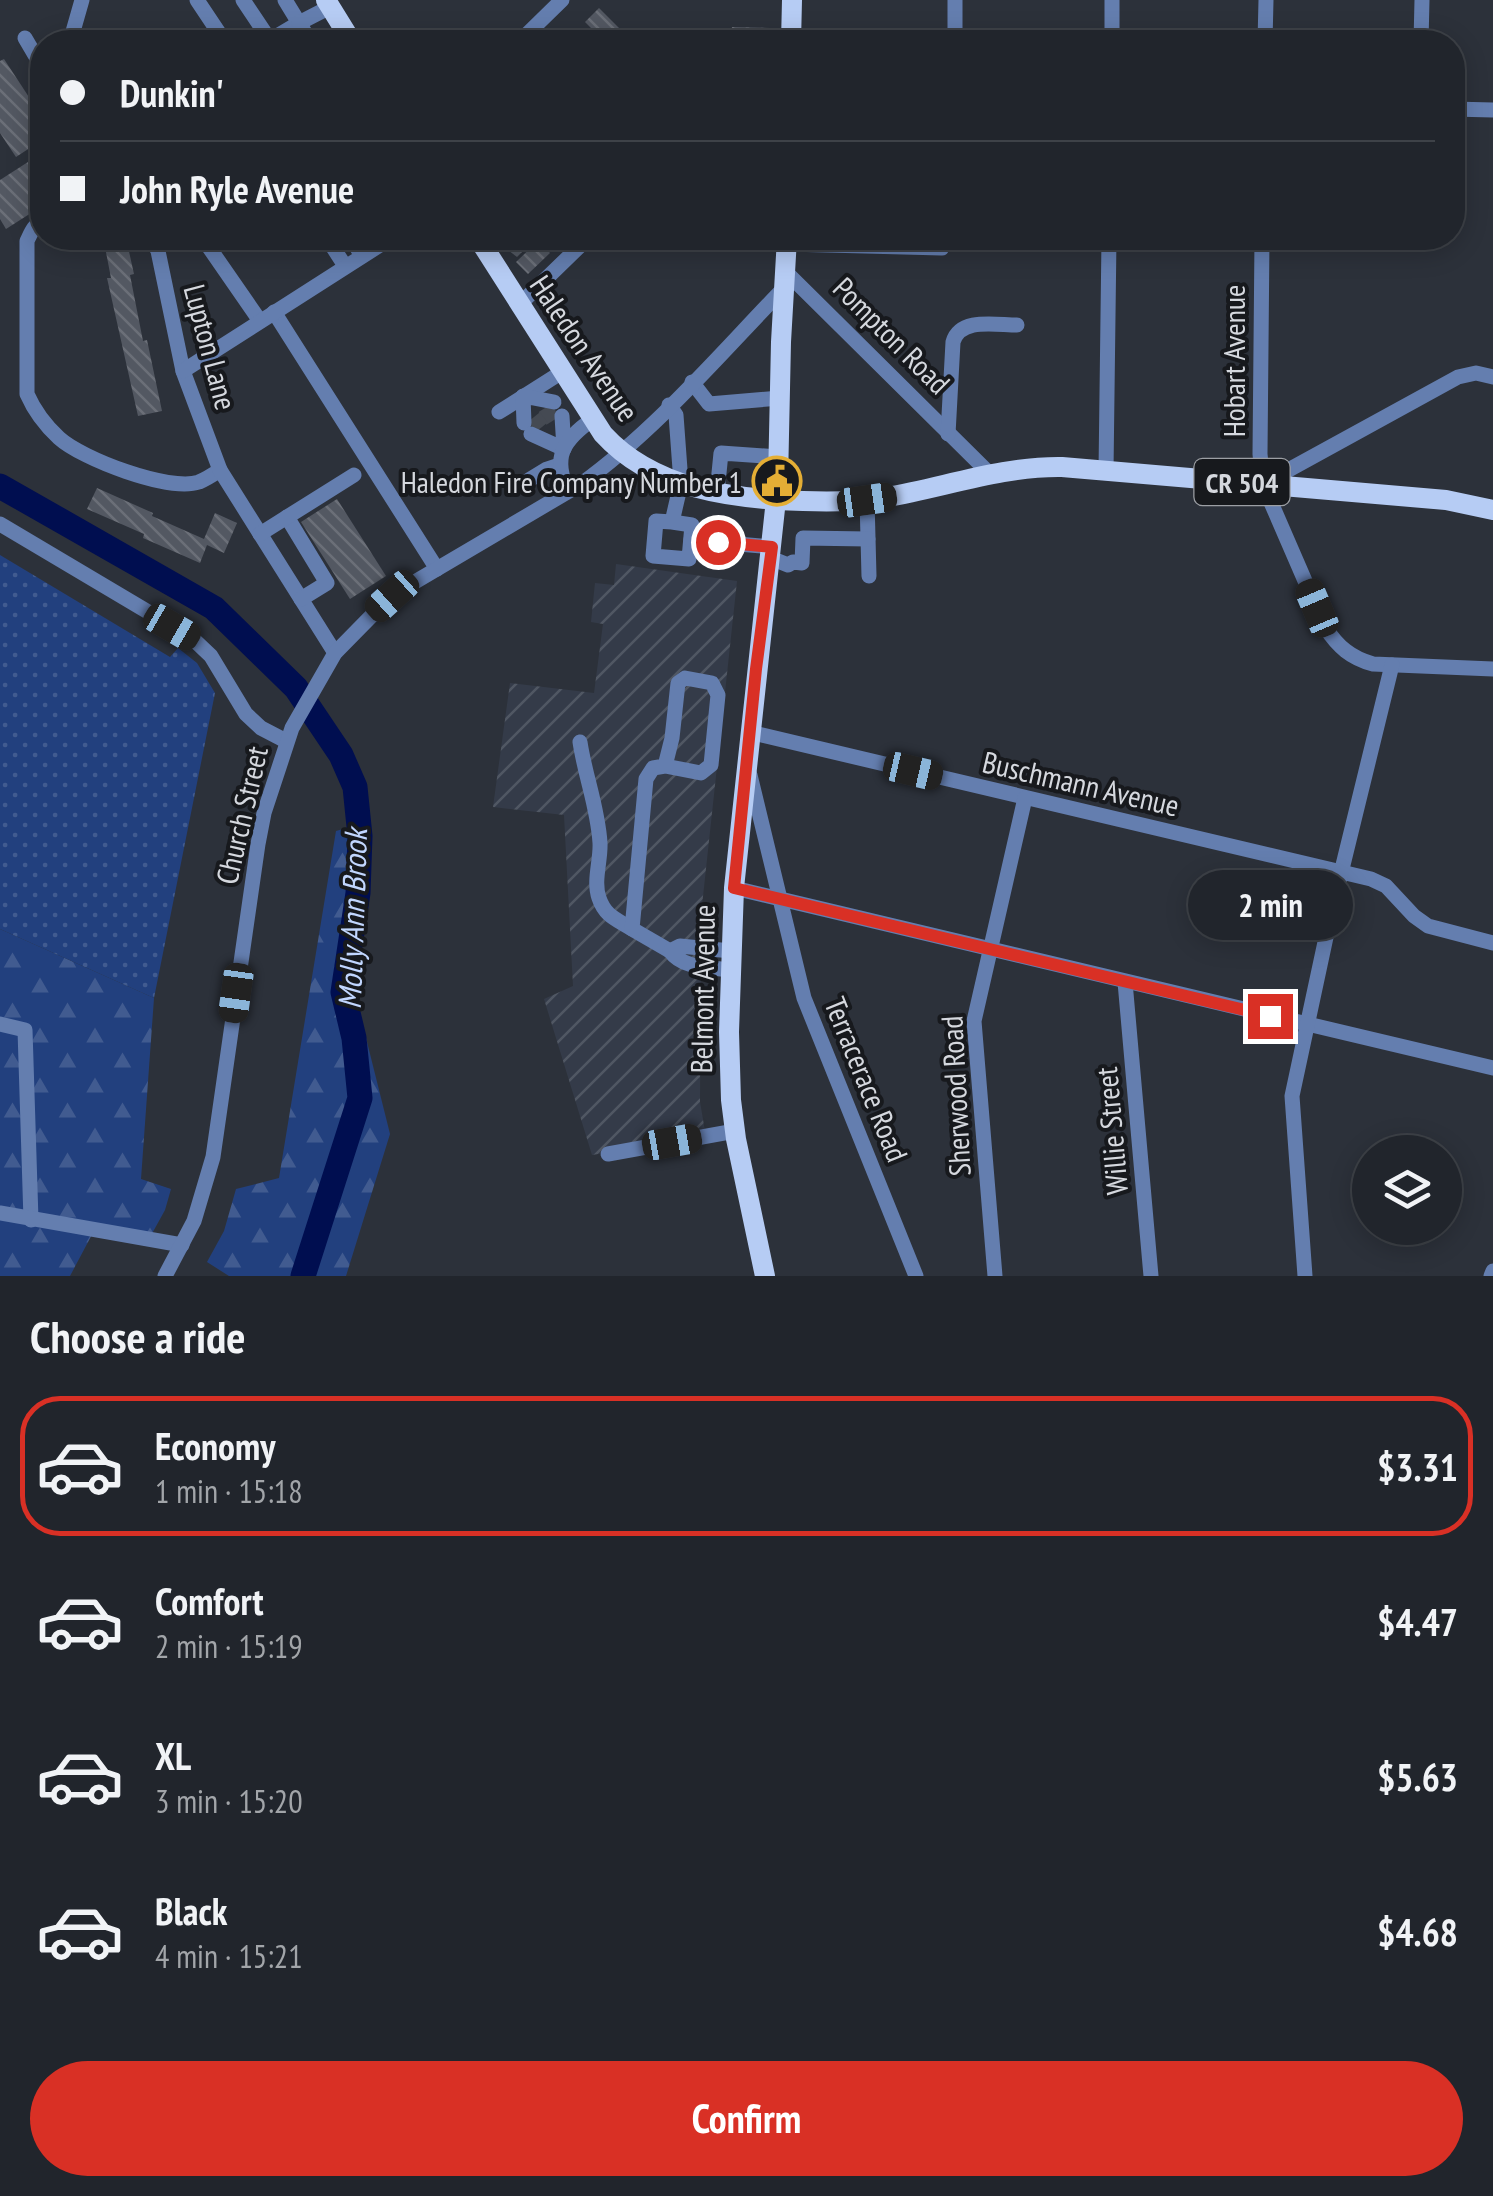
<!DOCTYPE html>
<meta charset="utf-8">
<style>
body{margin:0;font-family:"PT Sans Narrow",sans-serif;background:#292d34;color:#f1f3f6;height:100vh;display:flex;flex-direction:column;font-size:38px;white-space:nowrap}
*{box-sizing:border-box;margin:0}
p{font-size:32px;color:#a2a5a9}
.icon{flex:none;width:55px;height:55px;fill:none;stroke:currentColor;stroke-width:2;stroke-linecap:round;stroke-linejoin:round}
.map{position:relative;height:1276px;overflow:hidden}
.panel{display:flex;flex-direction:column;background:#21252c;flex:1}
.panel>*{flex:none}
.top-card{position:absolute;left:30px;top:30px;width:1435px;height:220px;border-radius:40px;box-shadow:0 5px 25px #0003,0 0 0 2px #3e4248;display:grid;align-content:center;height:220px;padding:0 30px;background:#21252c}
.fabs{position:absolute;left:1352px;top:1135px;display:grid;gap:20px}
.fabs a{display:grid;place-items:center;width:110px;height:110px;border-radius:50%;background:#21252c;box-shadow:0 5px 25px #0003,0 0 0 2px #3e4248;font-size:50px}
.end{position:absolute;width:45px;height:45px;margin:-22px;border:12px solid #d93025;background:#fff;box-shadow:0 0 0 5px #fff}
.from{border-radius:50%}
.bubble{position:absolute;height:70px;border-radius:35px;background:#21252c;box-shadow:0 5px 25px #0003,0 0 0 2px #3e4248;font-size:32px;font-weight:700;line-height:70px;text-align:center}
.car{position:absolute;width:30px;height:60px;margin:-30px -15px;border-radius:12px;box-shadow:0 0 8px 2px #0007;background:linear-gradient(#222 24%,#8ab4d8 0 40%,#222 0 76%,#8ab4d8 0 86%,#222 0)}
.top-card b{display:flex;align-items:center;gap:35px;height:95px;font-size:38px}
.top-card b+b{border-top:2px solid #3e4248}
.top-card i{width:25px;height:25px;background:#f1f3f6}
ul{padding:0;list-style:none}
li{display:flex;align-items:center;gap:30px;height:140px;margin:0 20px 15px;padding:0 10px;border:5px solid transparent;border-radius:40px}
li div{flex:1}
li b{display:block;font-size:38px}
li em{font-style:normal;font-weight:700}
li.current{border-color:#d93025}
li>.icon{width:90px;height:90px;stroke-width:1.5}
h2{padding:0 30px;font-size:45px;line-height:120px}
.cta{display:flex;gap:20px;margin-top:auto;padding:20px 30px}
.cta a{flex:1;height:115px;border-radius:60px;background:#d93025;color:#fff;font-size:40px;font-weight:700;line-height:115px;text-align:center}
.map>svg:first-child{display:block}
.industrial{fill:url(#industrial-furrows)}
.forest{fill:url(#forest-firs)}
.park{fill:url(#park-dots)}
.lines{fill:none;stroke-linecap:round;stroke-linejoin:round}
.river{stroke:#000e50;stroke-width:25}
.building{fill:url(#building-back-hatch)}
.minor-tunnel{stroke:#454a53;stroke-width:15;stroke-dasharray:15 8;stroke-linecap:butt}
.minor{stroke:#647eaf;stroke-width:15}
.major{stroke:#b6ccf4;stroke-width:20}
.route{stroke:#d93025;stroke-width:12}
.labels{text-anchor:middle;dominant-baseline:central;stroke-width:8;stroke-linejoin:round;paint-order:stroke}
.shield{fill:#17191d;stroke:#9c9fa4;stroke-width:2.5}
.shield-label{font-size:28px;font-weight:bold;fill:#d5d8de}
.street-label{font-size:30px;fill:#d5d8de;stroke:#17191d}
.poi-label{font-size:30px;fill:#d5d8de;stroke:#17191d;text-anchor:end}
.water-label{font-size:32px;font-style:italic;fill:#c1d6fe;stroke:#17191d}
</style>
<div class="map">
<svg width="1493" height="1276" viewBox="0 0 1493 1276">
<defs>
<pattern id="industrial-furrows" width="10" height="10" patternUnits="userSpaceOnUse" patternTransform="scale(2.5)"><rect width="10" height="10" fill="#343b49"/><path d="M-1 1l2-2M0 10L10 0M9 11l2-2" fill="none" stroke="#505763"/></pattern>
<pattern id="forest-firs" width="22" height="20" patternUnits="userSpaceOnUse" patternTransform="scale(2.5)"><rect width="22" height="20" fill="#22407e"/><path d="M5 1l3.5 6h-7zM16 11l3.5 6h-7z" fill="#415b90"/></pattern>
<pattern id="park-dots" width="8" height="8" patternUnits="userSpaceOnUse" patternTransform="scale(2.5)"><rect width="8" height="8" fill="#22407e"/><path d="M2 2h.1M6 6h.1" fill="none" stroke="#415b90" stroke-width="1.8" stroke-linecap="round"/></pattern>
<pattern id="building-back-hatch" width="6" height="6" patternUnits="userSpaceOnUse" patternTransform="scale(2.5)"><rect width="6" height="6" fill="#535862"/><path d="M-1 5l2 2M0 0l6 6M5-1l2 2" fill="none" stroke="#6b6f78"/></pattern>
</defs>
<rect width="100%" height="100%" fill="#2c313a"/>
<polygon class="industrial" points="616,564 737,581 701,915 700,1102 706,1137 592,1155 544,999 573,986 564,815 493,807 510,683 594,693 603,624 591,622 595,583 614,585"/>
<g class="forest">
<polygon points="365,823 356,998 390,1134 346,1276 229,1276 207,1262 224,1231 236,1189 279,1178 336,831"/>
<polygon points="0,929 154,998 141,1179 171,1189 165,1210 149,1239 96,1227 70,1276 0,1276"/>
</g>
<polygon class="park" points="0,555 170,657 178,648 197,663 215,693 154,998 0,929"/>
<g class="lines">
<polyline class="river" points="0,486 214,608 296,688 341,755 355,787 360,836 358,893 343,992 354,1038 360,1098 303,1276"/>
</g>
<g class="building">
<polygon points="599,8 623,32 613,42 605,42 585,22"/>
<polygon points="732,27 770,28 770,40 768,42 727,42 727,35 731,35"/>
<polygon points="4,59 42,117 42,140 16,157 0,133 0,61"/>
<polygon points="42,153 42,206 6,229 0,219 0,180"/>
<polygon points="126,238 134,274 130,275 143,341 147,340 162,411 138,416 107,278 111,278 104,242"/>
<polygon points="514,238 536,238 517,257 504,247"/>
<polygon points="539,240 550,253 528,274 516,262"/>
<polygon points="97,488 153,513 152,516 204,539 215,513 237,523 224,553 207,545 200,563 143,538 144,534 87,509"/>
<polygon points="337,499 386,576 350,599 301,522"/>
</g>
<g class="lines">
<g class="minor-tunnel">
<polyline points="545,408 553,421"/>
<polyline points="534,417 542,427"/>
</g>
<g class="minor">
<polyline points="197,0 225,42"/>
<polyline points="243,0 271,42"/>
<polyline points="25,38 42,67"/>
<polyline points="70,42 82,0"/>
<polyline points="267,42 299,23 285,0"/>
<polyline points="311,42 299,23 330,7"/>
<polyline points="519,42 562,0"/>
<polyline points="955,42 955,0"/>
<polyline points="1112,42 1112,0"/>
<polyline points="1265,42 1266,0"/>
<polyline points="1421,42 1422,0"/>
<polyline points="1452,109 1493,110"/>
<path d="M 42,222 C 34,224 31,233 27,241 L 27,394 C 34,410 46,426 59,438 C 82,459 169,492 199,482 C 206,479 214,474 220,470"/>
<polyline points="151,238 158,251 183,371 220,470 335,653"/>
<polyline points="327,238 345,266"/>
<polyline points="351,238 362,256"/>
<path d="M 1262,238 L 1260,454 L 1263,484 L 1325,627 C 1338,647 1351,658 1373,664 L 1493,669"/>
<polyline points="206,243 260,321"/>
<polyline points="787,244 942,248 943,238"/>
<polyline points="787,273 991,475"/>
<polyline points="519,305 588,238"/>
<polyline points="274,312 437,569"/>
<polyline points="183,371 391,238"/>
<polyline points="692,382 709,404 780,398"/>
<polyline points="669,405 676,415 681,483 672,522 656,521 653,556 689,559 692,525 672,522"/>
<polyline points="499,412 562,372"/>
<polyline points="524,423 523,396 554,402"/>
<polyline points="531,434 564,449 562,416"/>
<path d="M 948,434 L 953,342 C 960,317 996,325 1017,325"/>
<polyline points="1106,471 1109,238"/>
<polyline points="529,480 547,469 559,465"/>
<polyline points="1263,484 1458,377 1476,373 1493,377"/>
<path d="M 568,491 C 552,457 563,440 593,419"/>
<polyline points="717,493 721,453 778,457"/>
<polyline points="867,500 869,576"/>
<polyline points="287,517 327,583 301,599"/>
<polyline points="0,524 192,638 211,656 246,714 261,728 286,741"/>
<polyline points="260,534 354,475"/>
<polyline points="691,540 772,547"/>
<polyline points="778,561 788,565 793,562 802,563 803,538 868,539"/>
<polyline points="749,732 1371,879 1386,886 1414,916 1428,926 1493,943"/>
<path d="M 580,742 C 585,776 598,808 600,843 C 601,860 593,881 599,898 C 605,916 616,919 632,929"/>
<polyline points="665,766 701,773 711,765 718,695 712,683 685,678 678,683 672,738 665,766 653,768 646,779 632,929 670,951"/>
<polyline points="750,775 804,998 916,1276"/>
<polyline points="734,888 1493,1068"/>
<path d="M 730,970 C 709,967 683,969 670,951 L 680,946 L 731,951"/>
<polyline points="1125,982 1151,1276"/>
<polyline points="0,1024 25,1030 31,1220"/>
<polyline points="608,1154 735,1131"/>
<polyline points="0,1213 182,1245"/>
<path d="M 165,1276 L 194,1221 L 213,1157 L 258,844 L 264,813 L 292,728 L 335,653 L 391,596 L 581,484 C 657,429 721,353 786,286"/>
<polyline points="995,1276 974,1021 1025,798"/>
<polyline points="1305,1276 1292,1096 1331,914 1392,665"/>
<polyline points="1491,1276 1493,1271"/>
</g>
<g class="major">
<polyline points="326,0 352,42"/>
<polyline points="791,42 792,0"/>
<path d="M 478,238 L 603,434 C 653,489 732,499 803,501 C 831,502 859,502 887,497 C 945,487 1003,466 1062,467 L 1446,500 L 1493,510"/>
<polyline points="765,1276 736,1139 731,1100 729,1032 734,888 778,481 781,342 787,238"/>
</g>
</g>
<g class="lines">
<polyline class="route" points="718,542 772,547 756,669 734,888 1270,1016"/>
</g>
<defs>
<g id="civic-ring" transform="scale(2.5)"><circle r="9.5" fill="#17191d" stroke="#e4ae35" stroke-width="1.5"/><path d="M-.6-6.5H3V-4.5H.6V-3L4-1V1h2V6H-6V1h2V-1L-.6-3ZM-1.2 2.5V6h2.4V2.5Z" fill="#e4ae35"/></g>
</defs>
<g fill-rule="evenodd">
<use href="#civic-ring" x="777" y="481"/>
</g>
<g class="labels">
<rect class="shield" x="1194.5" y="459" width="95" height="46" rx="8"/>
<g class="shield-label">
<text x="1242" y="482">CR 504</text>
</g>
<g class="street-label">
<text transform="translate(892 335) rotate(45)">Pompton Road</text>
<text transform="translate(211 347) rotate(75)">Lupton Lane</text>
<text transform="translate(585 348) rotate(56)">Haledon Avenue</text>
<text transform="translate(1233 361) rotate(-90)">Hobart Avenue</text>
<text transform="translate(1081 783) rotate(13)">Buschmann Avenue</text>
<text transform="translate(241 815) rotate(-77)">Church Street</text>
<text transform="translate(702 989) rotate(-89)">Belmont Avenue</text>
<text transform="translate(867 1079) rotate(68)">Terracerace Road</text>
<text transform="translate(955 1096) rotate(-93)">Sherwood Road</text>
<text transform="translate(1111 1131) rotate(-95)">Willie Street</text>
</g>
<g class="poi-label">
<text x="742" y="481">Haledon Fire Company Number 1</text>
</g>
<g class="water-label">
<text transform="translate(352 919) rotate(-88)">Molly Ann Brook</text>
</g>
</g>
</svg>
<div class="fabs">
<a><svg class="icon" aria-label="layers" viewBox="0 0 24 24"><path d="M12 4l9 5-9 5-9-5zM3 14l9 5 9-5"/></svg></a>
</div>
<i class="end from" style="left:718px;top:542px"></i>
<i class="end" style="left:1270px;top:1016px"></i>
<div class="bubble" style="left:1188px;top:870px;width:165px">2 min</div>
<i class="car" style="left:867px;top:500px;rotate:82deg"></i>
<i class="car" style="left:392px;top:596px;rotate:228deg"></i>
<i class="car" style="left:1317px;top:608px;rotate:337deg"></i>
<i class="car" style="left:172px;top:627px;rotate:120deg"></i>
<i class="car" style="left:913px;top:771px;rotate:103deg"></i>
<i class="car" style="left:236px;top:993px;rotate:188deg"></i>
<i class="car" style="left:672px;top:1142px;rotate:80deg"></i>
<div class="top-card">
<b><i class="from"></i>Dunkin'</b>
<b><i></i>John Ryle Avenue</b>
</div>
</div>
<section class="panel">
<h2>Choose a ride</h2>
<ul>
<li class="current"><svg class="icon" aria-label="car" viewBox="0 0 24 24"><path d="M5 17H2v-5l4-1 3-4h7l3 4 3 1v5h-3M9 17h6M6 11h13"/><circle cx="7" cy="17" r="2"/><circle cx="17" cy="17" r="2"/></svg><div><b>Economy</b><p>1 min · 15:18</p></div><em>$3.31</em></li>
<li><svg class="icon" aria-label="car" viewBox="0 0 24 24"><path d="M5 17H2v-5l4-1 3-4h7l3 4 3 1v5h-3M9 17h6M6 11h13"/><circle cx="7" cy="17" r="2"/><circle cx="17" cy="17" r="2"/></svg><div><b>Comfort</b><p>2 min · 15:19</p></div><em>$4.47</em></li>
<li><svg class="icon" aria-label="car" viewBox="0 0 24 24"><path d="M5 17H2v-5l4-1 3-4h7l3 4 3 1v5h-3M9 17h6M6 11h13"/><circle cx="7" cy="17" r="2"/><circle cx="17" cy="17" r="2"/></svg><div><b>XL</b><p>3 min · 15:20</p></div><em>$5.63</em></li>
<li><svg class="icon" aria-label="car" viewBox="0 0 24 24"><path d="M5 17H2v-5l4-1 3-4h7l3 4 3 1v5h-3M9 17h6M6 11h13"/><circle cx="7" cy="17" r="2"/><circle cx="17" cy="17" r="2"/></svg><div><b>Black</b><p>4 min · 15:21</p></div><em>$4.68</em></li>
</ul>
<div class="cta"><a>Confirm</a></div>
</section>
